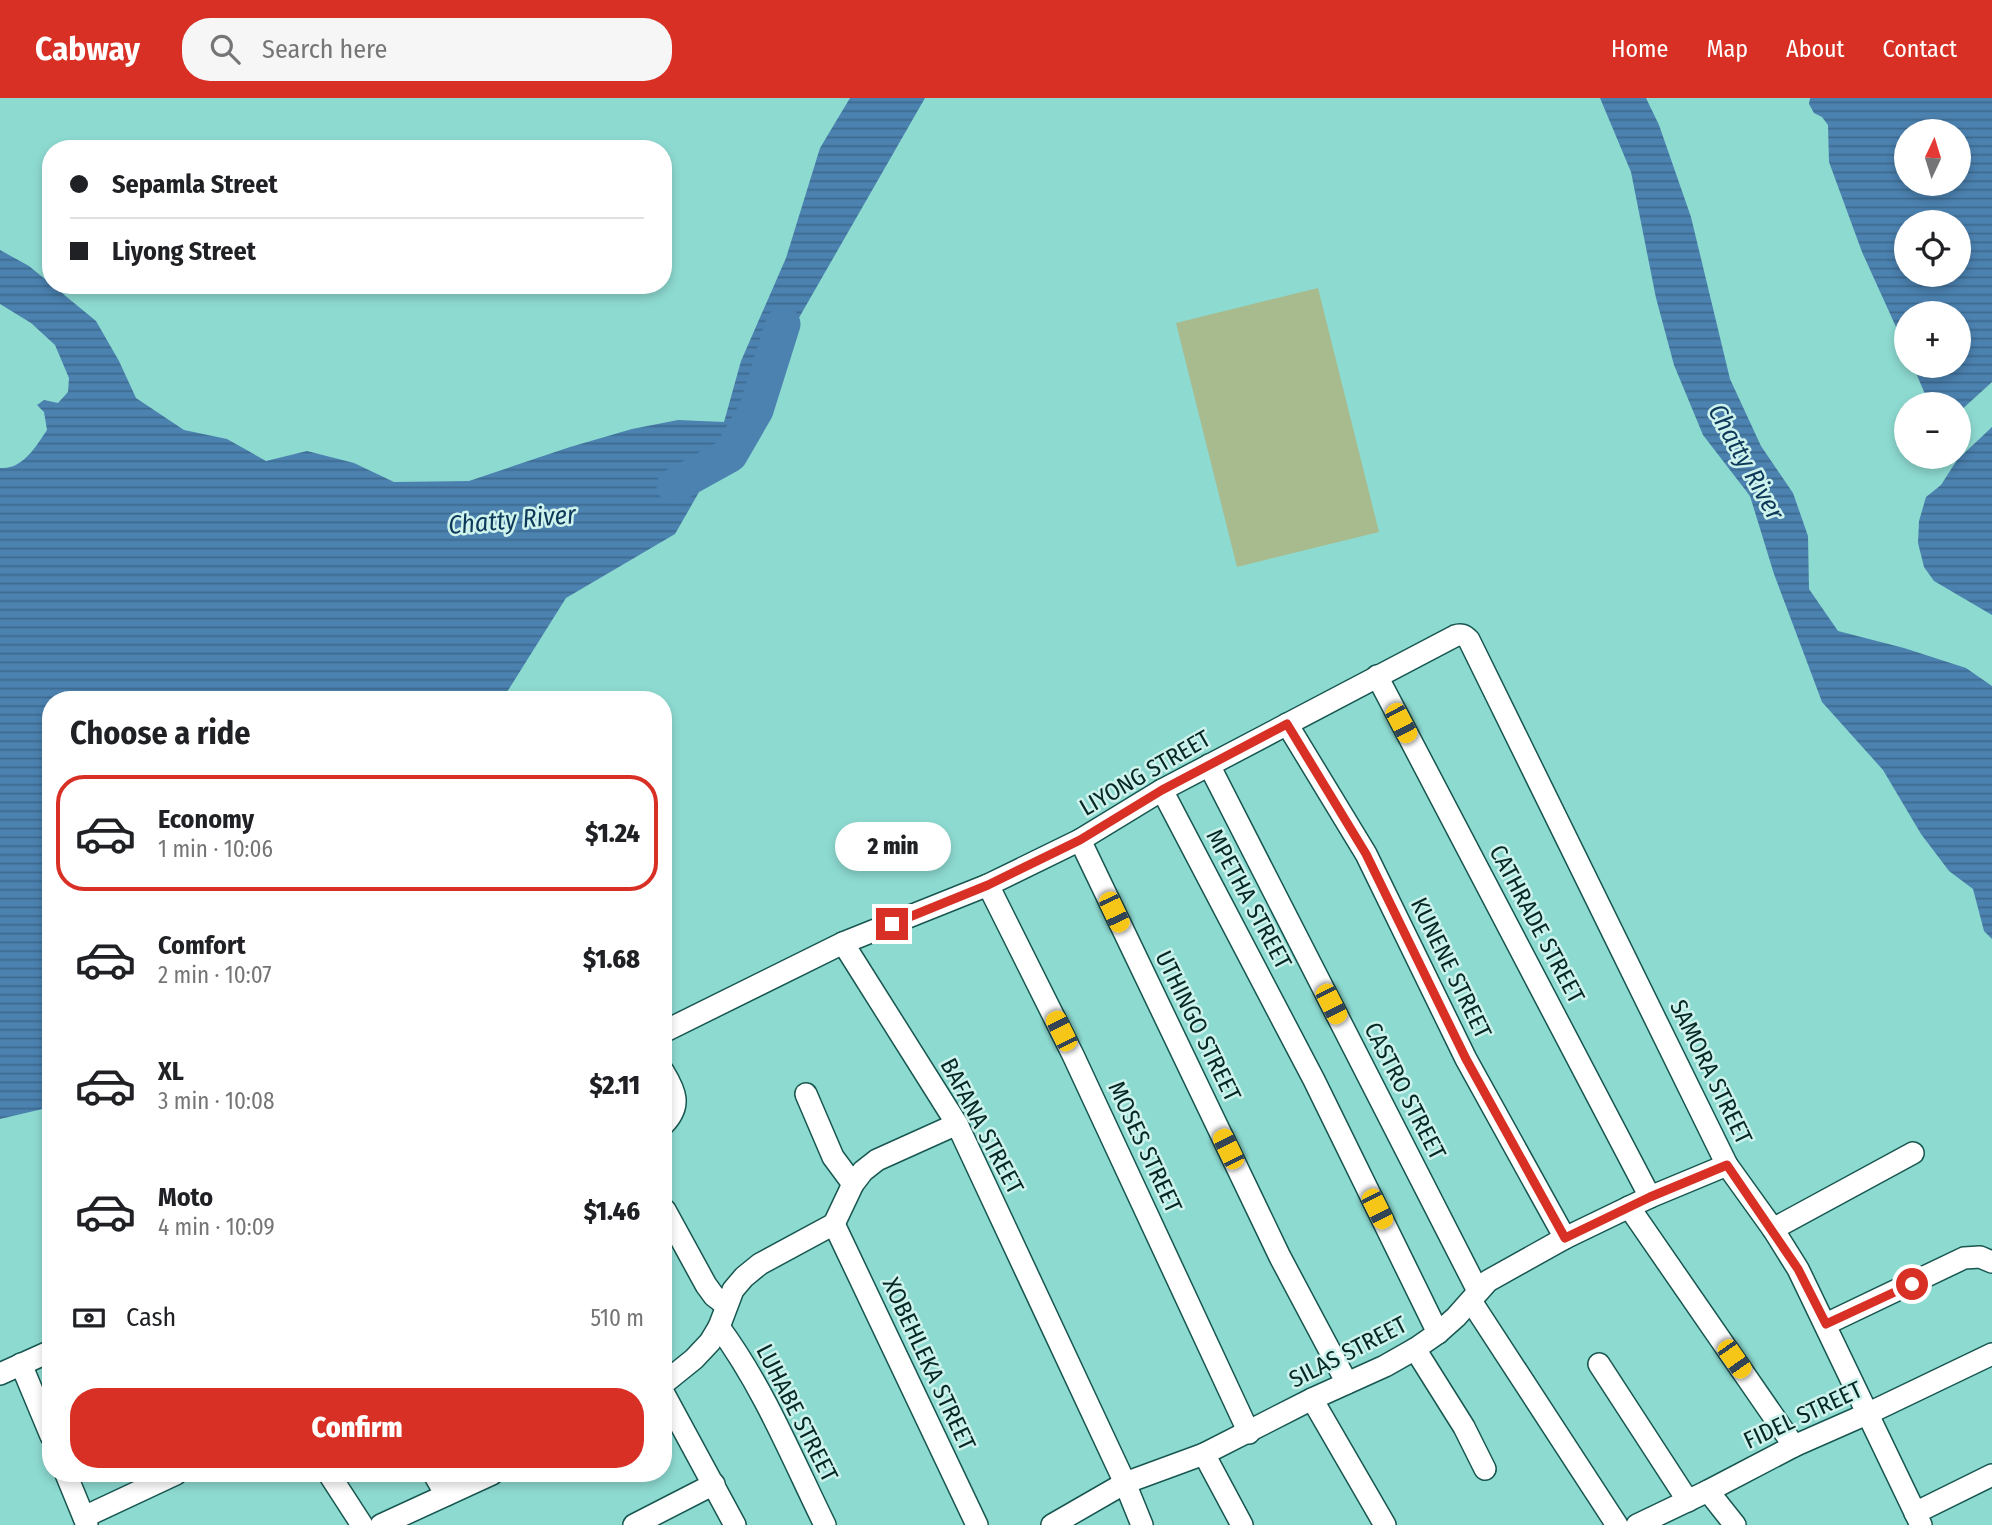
<!DOCTYPE html>
<meta charset="utf-8">
<style>
body{margin:0;font-family:"Fira Sans Condensed",sans-serif;background:#f6f6f6;color:#202124;height:100vh;display:flex;flex-direction:column;font-size:26px;white-space:nowrap}
*{box-sizing:border-box;margin:0}
p{font-size:23px;color:#757577}
.icon{flex:none;width:38px;height:38px;fill:none;stroke:currentColor;stroke-width:2;stroke-linecap:round;stroke-linejoin:round}
.map{position:relative;flex:1;overflow:hidden}
.side{position:absolute;left:42px;top:593px;width:630px;height:791px;display:flex;flex-direction:column;background:#fff;border-radius:28px;box-shadow:0 4px 10px #0003}
.side>*{flex:none}
.top-card{position:absolute;left:42px;top:42px;width:630px;height:154px;border-radius:28px;box-shadow:0 4px 10px #0003;display:grid;align-content:center;height:154px;padding:0 28px;background:#fff}
.needle{width:46px;rotate:4deg}
.fabs{position:absolute;left:1894px;top:21px;display:grid;gap:14px}
.fabs a{display:grid;place-items:center;width:77px;height:77px;border-radius:50%;background:#fff;box-shadow:0 4px 10px #0003;font-size:35px}
.end{position:absolute;width:32px;height:32px;margin:-16px;border:9px solid #d93025;background:#fff;box-shadow:0 0 0 4px #fff}
.from{border-radius:50%}
.bubble{position:absolute;height:49px;border-radius:24px;background:#fff;box-shadow:0 4px 10px #0003;font-size:23px;font-weight:800;line-height:49px;text-align:center}
.car{position:absolute;width:21px;height:42px;margin:-21px -10px;border-radius:9px;box-shadow:0 0 5px 2px #0007;background:linear-gradient(#f5c518 24%,#345 0 40%,#f5c518 0 76%,#345 0 86%,#f5c518 0)}
.top-card b{display:flex;align-items:center;gap:24px;height:66px;font-size:26px}
.top-card b+b{border-top:2px solid #e0e0e0}
.top-card i{width:18px;height:18px;background:#202124}
ul{padding:0;list-style:none}
li{display:flex;align-items:center;gap:21px;height:116px;margin:0 14px 10px;padding:0 14px;border:4px solid transparent;border-radius:28px}
li div{flex:1}
li b{display:block;font-size:26px}
li em{font-style:normal;font-weight:800}
li.active{border-color:#d93025}
li>.icon{width:63px;height:63px;stroke-width:1.5}
h2{padding:0 28px;font-size:32px;line-height:84px}
.pay{display:flex;align-items:center;gap:18px;height:77px;padding:0 28px;font-size:26px}
.pay p{margin-inline-start:auto}
.cta{display:flex;gap:14px;margin-top:auto;padding:14px 28px}
.cta a{flex:1;height:80px;border-radius:28px;background:#d93025;color:#fff;font-size:28px;font-weight:800;line-height:80px;text-align:center}
header{display:flex;align-items:center;gap:42px;box-sizing:border-box;height:98px;padding:0 35px;background:#d93025;color:#fff}
header strong{font-size:33px}
nav{display:flex;gap:38px;margin-inline-start:auto;font-size:24px}
.search{width:490px;height:63px;background:#f6f6f6;display:flex;align-items:center;gap:18px;box-sizing:border-box;padding:0 24px;border-radius:28px;color:#757577;font-size:26px}
.map>svg:first-child{display:block}
.green{fill:#a8bb8e}
.water{fill:url(#water-rules);fill-rule:evenodd}
.lines{fill:none;stroke-linecap:round;stroke-linejoin:round}
.river{stroke:#4c82b0;stroke-width:35}
.minor-casing{stroke:#185650;stroke-width:24}
.minor{stroke:#fff;stroke-width:21}
.route{stroke:#d93025;stroke-width:9}
.labels{text-anchor:middle;dominant-baseline:central;stroke-width:5;stroke-linejoin:round;paint-order:stroke}
.street-label{font-size:24px;fill:#062825;stroke:#cef3ed}
.water-label{font-size:26px;font-style:italic;fill:#0e3859;stroke:#cef3ed}
</style>
<header>
<strong>Cabway</strong>
<div class="search"><svg class="icon" aria-label="search" viewBox="0 0 24 24"><circle cx="10" cy="10" r="6"/><path d="M15 15l6 6"/></svg>Search here</div>
<nav><a>Home</a><a>Map</a><a>About</a><a>Contact</a></nav>
</header>
<div class="map">
<svg width="1992" height="1427" viewBox="0 0 1992 1427">
<defs>
<pattern id="water-rules" width="6" height="5" patternUnits="userSpaceOnUse" patternTransform="scale(1.75)"><rect width="6" height="5" fill="#4c82b0"/><path d="M0 2.5h6" fill="none" stroke="#3d6a8f"/></pattern>
</defs>
<rect width="100%" height="100%" fill="#8ddad1"/>
<polygon class="green" points="1318,190 1379,434 1237,469 1176,225"/>
<g class="water">
<path d="M 850,0 L 925,0 L 675,436 L 566,500 L 502,602 L 51,602 L 51,1009 L 0,1021 L 0,370 C 23,372 36,348 47,332 L 44,314 L 37,307 L 44,302 L 58,305 L 68,294 L 69,280 L 55,247 L 31,225 L 0,206 L 0,152 L 29,168 L 96,223 L 119,263 L 136,300 L 184,332 L 227,341 L 266,363 L 307,353 L 354,365 L 394,384 L 469,383 L 570,349 L 632,331 L 678,322 L 724,324 L 741,263 L 786,160 L 820,50 Z"/>
<polygon points="1600,0 1646,0 1659,27 1691,119 1730,281 1761,348 1793,395 1808,438 1809,491 1838,533 1904,550 1966,570 1992,588 1992,841 1984,833 1973,791 1949,773 1921,736 1883,672 1822,604 1774,476 1750,398 1703,337 1674,267 1656,200 1631,74"/>
<path d="M 1810,0 L 1992,0 L 1992,284 L 1958,315 L 1958,306 L 1931,306 L 1928,303 L 1913,268 L 1958,268 L 1958,215 L 1906,215 L 1906,251 L 1862,154 L 1829,64 L 1828,27 L 1822,19 L 1814,15 L 1809,6 ZM 1906,33 L 1958,33 L 1958,86 L 1906,86 ZM 1906,124 L 1958,124 L 1958,177 L 1906,177 Z"/>
<polygon points="1992,329 1992,517 1934,483 1924,469 1918,445 1919,423 1926,399 1941,387 1957,362"/>
</g>
<g class="lines">
<polyline class="river" points="674,388 730,357 756,312 783,226"/>
<g class="minor-casing">
<g id="minor">
<polyline points="1377,578 1650,1099"/>
<polyline points="1287,626 1366,756 1466,961 1565,1140"/>
<polyline points="1209,667 1478,1193"/>
<polyline points="1162,692 1314,982 1438,1235"/>
<polyline points="1080,742 1280,1159 1347,1285"/>
<polyline points="988,787 1073,957 1249,1335"/>
<path d="M 843,845 L 988,787 L 1080,742 L 1162,692 L 1455,538 C 1461,536 1464,537 1469,542 L 1727,1067 L 1773,1131 L 1798,1171 L 1921,1427"/>
<polyline points="663,934 843,845 957,1026 1125,1385 1142,1427"/>
<path d="M 663,973 C 676,994 682,1008 663,1027"/>
<polyline points="806,996 833,1059 853,1086"/>
<polyline points="1629,1109 1794,1348"/>
<polyline points="665,1112 706,1187 714,1198 726,1207"/>
<polyline points="834,1126 977,1427"/>
<polyline points="1773,1131 1913,1055"/>
<polyline points="1471,1203 1617,1427"/>
<polyline points="1826,1226 1964,1160 1980,1159 1992,1164"/>
<path d="M 719,1229 C 764,1290 792,1360 825,1427"/>
<polyline points="1415,1251 1464,1329 1485,1371"/>
<polyline points="21,1266 51,1338"/>
<polyline points="1599,1266 1688,1403"/>
<polyline points="0,1276 51,1253"/>
<polyline points="663,1286 694,1261 710,1244 719,1229 733,1192 744,1179 760,1166 834,1126 853,1086 863,1073 877,1062 957,1026"/>
<polyline points="663,1294 735,1427"/>
<polyline points="1312,1301 1385,1427"/>
<polyline points="1204,1356 1242,1427"/>
<polyline points="66,1376 87,1427"/>
<polyline points="329,1376 362,1427"/>
<polyline points="434,1376 446,1397"/>
<polyline points="1708,1393 1735,1427"/>
<polyline points="1915,1415 1992,1377"/>
<polyline points="84,1419 176,1376"/>
<polyline points="381,1427 492,1376"/>
<polyline points="634,1427 714,1386"/>
<polyline points="1052,1427 1125,1385 1204,1356 1312,1301 1385,1268 1415,1251 1438,1235 1456,1219 1488,1183 1565,1140 1650,1099 1727,1067"/>
<polyline points="1637,1427 1708,1393 1794,1348 1869,1315 1992,1256"/>
</g>
</g>
<use href="#minor" class="minor"/>
</g>
<g class="lines">
<polyline class="route" points="892,826 988,787 1080,742 1162,692 1287,626 1366,756 1466,961 1565,1140 1650,1099 1727,1067 1798,1171 1826,1226 1912,1186"/>
</g>
<g class="labels">
<g class="street-label">
<text transform="translate(1145 675) rotate(-30)">LIYONG STREET</text>
<text transform="translate(1249 801) rotate(62)">MPETHA STREET</text>
<text transform="translate(1537 826) rotate(62)">CATHRADE STREET</text>
<text transform="translate(1451 870) rotate(64)">KUNENE STREET</text>
<text transform="translate(1198 928) rotate(64)">UTHINGO STREET</text>
<text transform="translate(1711 974) rotate(64)">SAMORA STREET</text>
<text transform="translate(1405 993) rotate(63)">CASTRO STREET</text>
<text transform="translate(982 1028) rotate(62)">BAFANA STREET</text>
<text transform="translate(1145 1049) rotate(65)">MOSES STREET</text>
<text transform="translate(1348 1254) rotate(-27)">SILAS STREET</text>
<text transform="translate(929 1266) rotate(65)">XOBEHLEKA STREET</text>
<text transform="translate(797 1315) rotate(63)">LUHABE STREET</text>
<text transform="translate(1803 1317) rotate(-25)">FIDEL STREET</text>
</g>
<g class="water-label">
<text transform="translate(1746 364) rotate(61)">Chatty River</text>
<text transform="translate(512 422) rotate(-5)">Chatty River</text>
</g>
</g>
</svg>
<div class="fabs">
<a><svg class="needle" viewBox="-14 -14 28 28"><path d="M0-13l5 13h-10z" fill="#e53935"/><path d="M0 13l5-13h-10z" fill="#757577"/></svg></a>
<a><svg class="icon" aria-label="locate" viewBox="0 0 24 24"><circle cx="12" cy="12" r="6"/><path d="M12 2v4M12 18v4M2 12h4M18 12h4"/></svg></a>
<a>+</a>
<a>−</a>
</div>
<i class="end from" style="left:1912px;top:1186px"></i>
<i class="end" style="left:892px;top:826px"></i>
<div class="bubble" style="left:835px;top:724px;width:116px">2 min</div>
<i class="car" style="left:1401px;top:625px;rotate:152deg"></i>
<i class="car" style="left:1114px;top:814px;rotate:155deg"></i>
<i class="car" style="left:1331px;top:906px;rotate:153deg"></i>
<i class="car" style="left:1061px;top:933px;rotate:334deg"></i>
<i class="car" style="left:1228px;top:1051px;rotate:334deg"></i>
<i class="car" style="left:1377px;top:1111px;rotate:153deg"></i>
<i class="car" style="left:1734px;top:1261px;rotate:145deg"></i>
<div class="top-card">
<b><i class="from"></i>Sepamla Street</b>
<b><i></i>Liyong Street</b>
</div>
<section class="side">
<h2>Choose a ride</h2>
<ul>
<li class="active"><svg class="icon" aria-label="car" viewBox="0 0 24 24"><path d="M5 17H2v-5l4-1 3-4h7l3 4 3 1v5h-3M9 17h6M6 11h13"/><circle cx="7" cy="17" r="2"/><circle cx="17" cy="17" r="2"/></svg><div><b>Economy</b><p>1 min · 10:06</p></div><em>$1.24</em></li>
<li><svg class="icon" aria-label="car" viewBox="0 0 24 24"><path d="M5 17H2v-5l4-1 3-4h7l3 4 3 1v5h-3M9 17h6M6 11h13"/><circle cx="7" cy="17" r="2"/><circle cx="17" cy="17" r="2"/></svg><div><b>Comfort</b><p>2 min · 10:07</p></div><em>$1.68</em></li>
<li><svg class="icon" aria-label="car" viewBox="0 0 24 24"><path d="M5 17H2v-5l4-1 3-4h7l3 4 3 1v5h-3M9 17h6M6 11h13"/><circle cx="7" cy="17" r="2"/><circle cx="17" cy="17" r="2"/></svg><div><b>XL</b><p>3 min · 10:08</p></div><em>$2.11</em></li>
<li><svg class="icon" aria-label="car" viewBox="0 0 24 24"><path d="M5 17H2v-5l4-1 3-4h7l3 4 3 1v5h-3M9 17h6M6 11h13"/><circle cx="7" cy="17" r="2"/><circle cx="17" cy="17" r="2"/></svg><div><b>Moto</b><p>4 min · 10:09</p></div><em>$1.46</em></li>
</ul>
<div class="pay"><svg class="icon" aria-label="cash" viewBox="0 0 24 24"><path d="M3 7h18v10H3z"/><circle cx="12" cy="12" r="2"/></svg>Cash<p>510 m</p></div>
<div class="cta"><a>Confirm</a></div>
</section>
</div>
